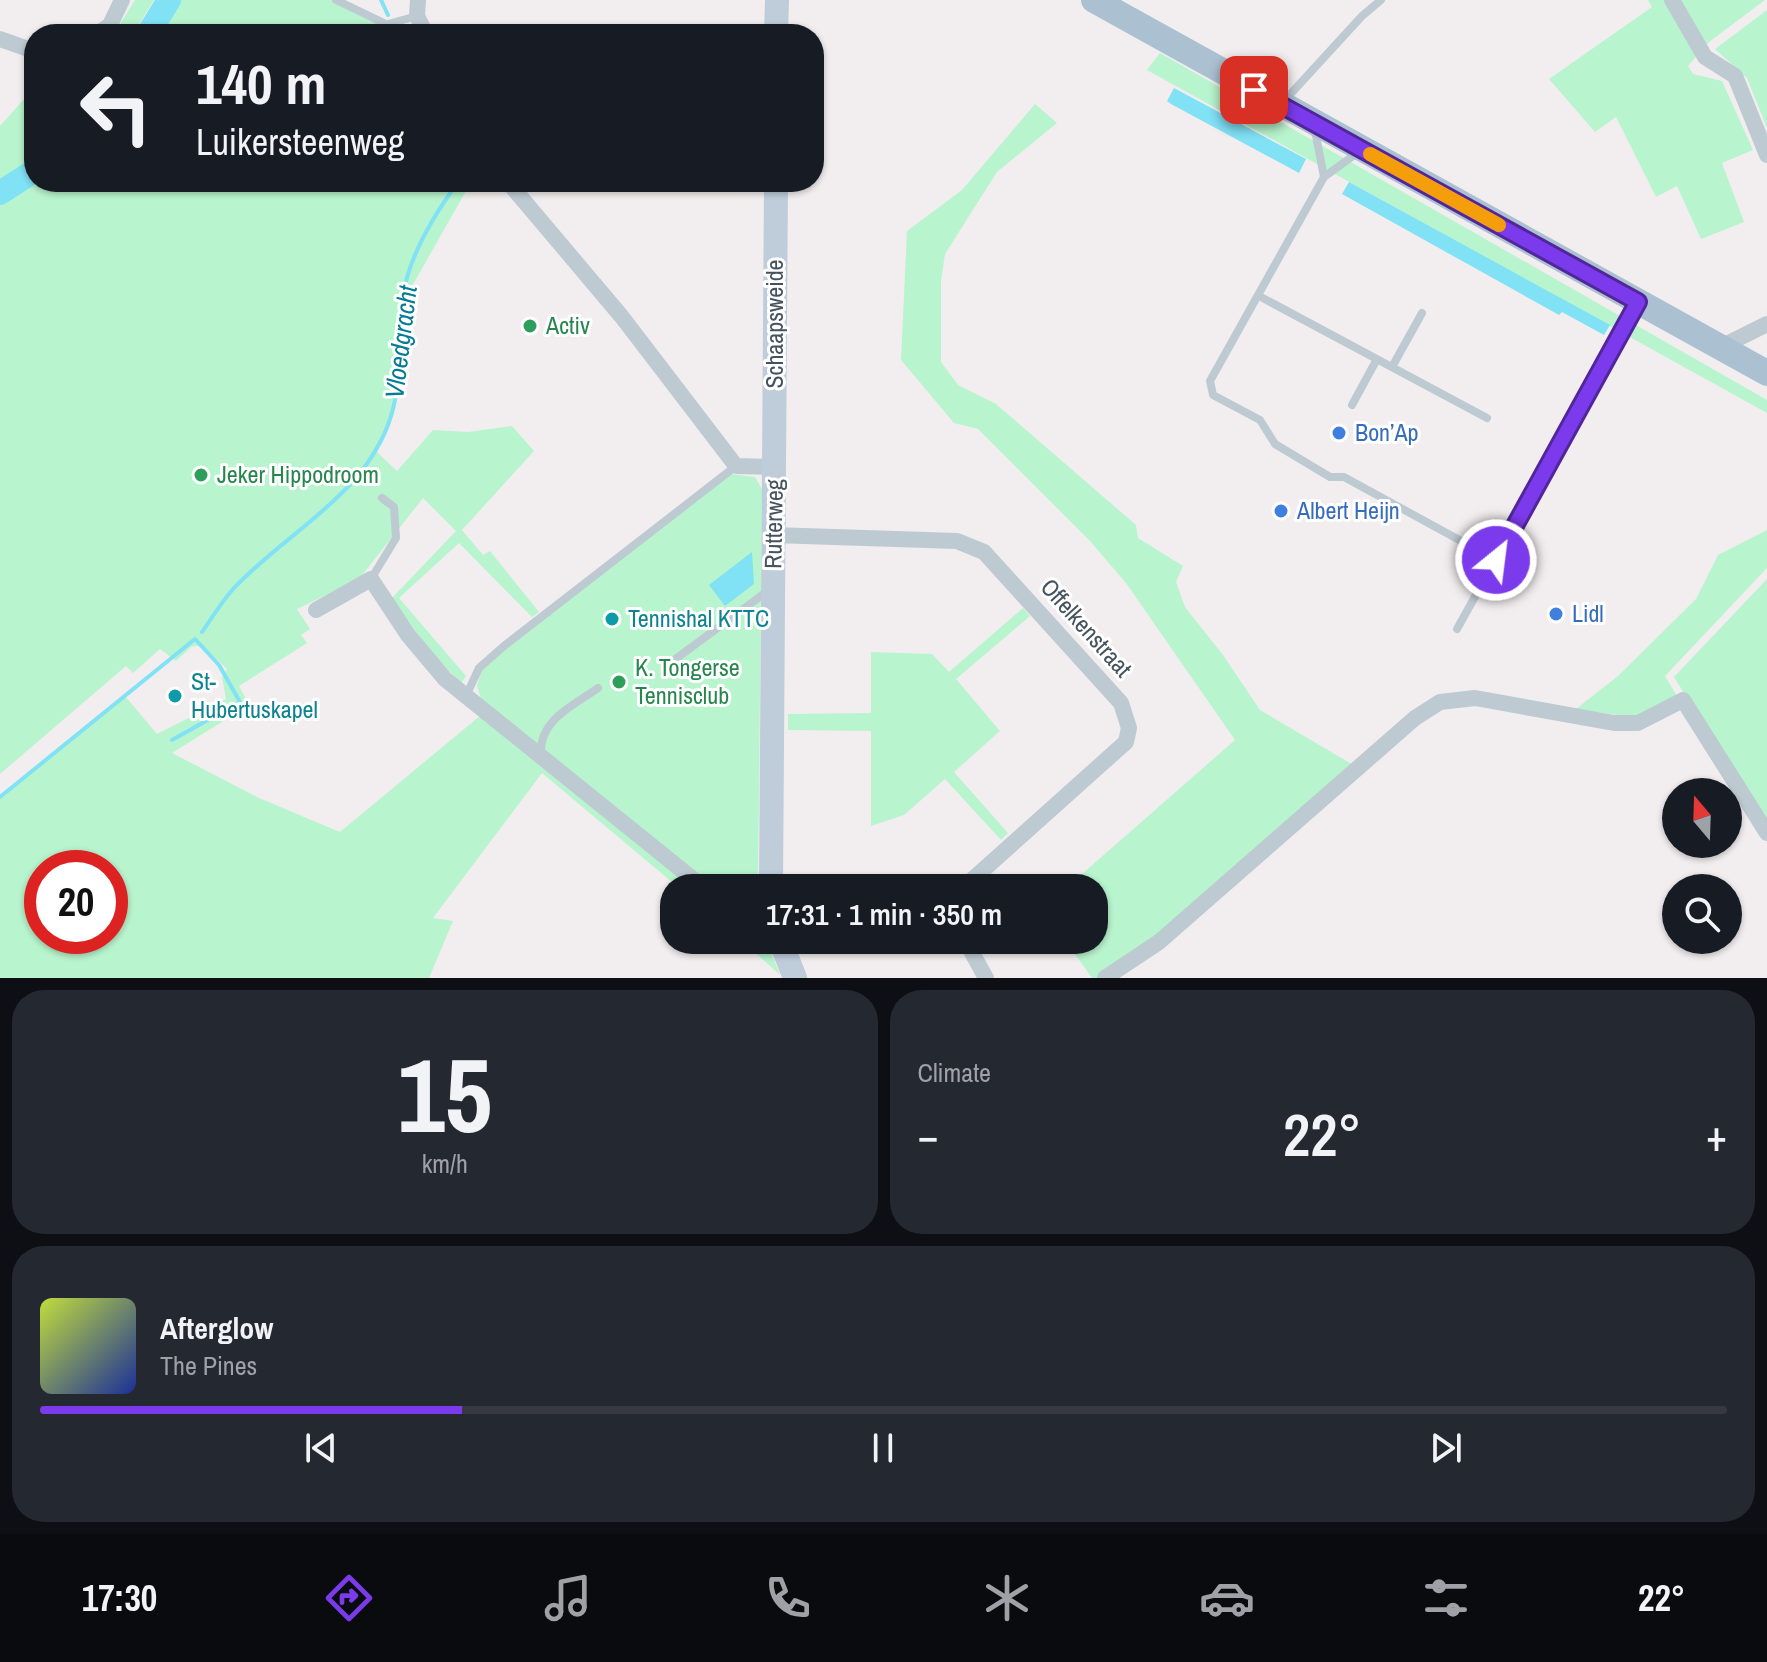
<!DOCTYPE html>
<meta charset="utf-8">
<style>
body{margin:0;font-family:"Archivo Narrow",sans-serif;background:#242831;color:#f1f3f6;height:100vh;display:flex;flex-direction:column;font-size:30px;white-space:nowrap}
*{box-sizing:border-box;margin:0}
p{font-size:26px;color:#9ea1a6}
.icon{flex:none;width:44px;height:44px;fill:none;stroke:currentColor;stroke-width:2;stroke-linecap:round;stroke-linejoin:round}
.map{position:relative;height:978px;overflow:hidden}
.side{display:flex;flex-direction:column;gap:12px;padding:12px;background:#0d0f14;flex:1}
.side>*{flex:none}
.hud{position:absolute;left:24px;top:24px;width:800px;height:168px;border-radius:32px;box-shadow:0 2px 6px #0004;background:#171b24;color:#f1f3f6;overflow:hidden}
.needle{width:52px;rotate:341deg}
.controls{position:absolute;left:1662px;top:778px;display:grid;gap:16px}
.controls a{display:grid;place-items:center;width:80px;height:80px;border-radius:50%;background:#171b24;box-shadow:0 2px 6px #0004;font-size:40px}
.speed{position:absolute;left:24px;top:850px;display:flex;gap:16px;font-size:40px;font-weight:700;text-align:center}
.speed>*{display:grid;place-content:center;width:104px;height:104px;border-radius:50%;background:#171b24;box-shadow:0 2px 6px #0004;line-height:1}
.speed .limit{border:12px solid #d22;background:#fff;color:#111}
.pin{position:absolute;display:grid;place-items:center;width:68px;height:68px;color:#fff;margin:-34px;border-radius:16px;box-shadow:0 4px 12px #0006}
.me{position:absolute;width:88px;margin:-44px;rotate:29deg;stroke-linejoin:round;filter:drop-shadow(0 0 6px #0008)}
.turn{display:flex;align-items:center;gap:28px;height:168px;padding:0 40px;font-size:36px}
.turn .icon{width:104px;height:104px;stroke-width:2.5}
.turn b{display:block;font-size:56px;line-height:68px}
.big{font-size:60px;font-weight:600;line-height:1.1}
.side .tile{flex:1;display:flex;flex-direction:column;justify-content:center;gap:12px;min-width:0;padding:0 28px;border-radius:32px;background:#242831}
.side .dial{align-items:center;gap:0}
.dial b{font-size:104px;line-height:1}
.song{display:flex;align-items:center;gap:24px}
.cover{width:96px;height:96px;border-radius:12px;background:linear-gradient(135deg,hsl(70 70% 55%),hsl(230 70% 35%))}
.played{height:8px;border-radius:4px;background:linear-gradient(90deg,#7c3aed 25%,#363941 25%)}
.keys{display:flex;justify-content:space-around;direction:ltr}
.heat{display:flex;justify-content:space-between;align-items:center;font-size:44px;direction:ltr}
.side .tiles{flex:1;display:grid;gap:12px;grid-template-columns:1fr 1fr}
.tile:last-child{grid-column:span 2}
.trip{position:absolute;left:660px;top:874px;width:448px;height:80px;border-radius:32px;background:#171b24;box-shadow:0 2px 6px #0004;font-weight:600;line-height:80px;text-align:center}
.tab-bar{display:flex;height:128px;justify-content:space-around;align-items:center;background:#090b0e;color:#9ea1a6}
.tab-bar .icon{width:56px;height:56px}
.tab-bar .current{color:#7c3aed}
.tab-bar b{font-size:36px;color:#f1f3f6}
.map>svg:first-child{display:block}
.green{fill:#b8f4cd;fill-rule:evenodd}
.water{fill:#81e1f5}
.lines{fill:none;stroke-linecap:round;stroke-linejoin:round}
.stream{stroke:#81e1f5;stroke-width:4}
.river{stroke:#81e1f5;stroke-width:24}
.lane{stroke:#becad2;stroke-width:8}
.street{stroke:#becad2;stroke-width:16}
.secondary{stroke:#bfcdda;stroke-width:24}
.primary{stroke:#abc0d1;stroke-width:26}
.route-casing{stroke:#51269a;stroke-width:20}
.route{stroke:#7c3aed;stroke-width:14}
.slow{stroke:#f59e0b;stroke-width:14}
.leisure-dot{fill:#2e9e5b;stroke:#fff;stroke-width:3}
.shop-dot{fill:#3f7fe0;stroke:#fff;stroke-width:3}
.culture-dot{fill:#0f9aa8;stroke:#fff;stroke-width:3}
.labels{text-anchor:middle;stroke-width:6;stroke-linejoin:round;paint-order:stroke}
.street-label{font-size:24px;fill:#45535e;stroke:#fff}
.leisure-label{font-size:24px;fill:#27864d;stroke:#fff;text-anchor:start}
.shop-label{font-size:24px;fill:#366cbe;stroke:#fff;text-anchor:start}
.culture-label{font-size:24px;fill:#0d838f;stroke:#fff;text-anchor:start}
.water-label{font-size:26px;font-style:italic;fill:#037b95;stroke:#fff}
</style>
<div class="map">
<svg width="1767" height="978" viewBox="0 0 1767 978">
<rect width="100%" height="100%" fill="#f2eeef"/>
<!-- green -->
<path class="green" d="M135,0H154L133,34H114Z
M180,0H330L407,34H157Z
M1648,0H1765L1709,42L1688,66L1693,74L1722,81L1753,150L1722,163L1744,222L1701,239L1677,186L1656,197L1616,117L1595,132L1549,79L1652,7Z
M1767,10V128L1747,78L1715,49Z
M1160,53L1767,400V413L1147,70Z
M34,88V158L0,181V126Z
M1035,104L1057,123L997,172L945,254L941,281V362L958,385L996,404L1136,525L1138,538L1183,566L1176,582L1185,607L1223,655L1260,710L1355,766L1153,943L1096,978H1092L1065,940H1094V888H1066L1235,740L1126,583L1090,541L978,429L954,423L901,360L907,231L962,190Z
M35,182H471L403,302L396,400L376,451L397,471L433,430L468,432L512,426L534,451L462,530L483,555L490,551L539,612L532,617L459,543L399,598L466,676L461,683L429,650L392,598L456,531L423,498L359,579L297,609L310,629L301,635L307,643L239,686L249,705L172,753L259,798L340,832L481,715L700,888H679L542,773L433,918L453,921L429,978H0V799L125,696L157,734L226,699L222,677L227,669L202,645L191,647L176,661L160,649L133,673L126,666L0,774V202ZM42,868H110V936H42Z
M730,474L755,477L762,489L758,888H715L483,705L477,686L482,668Z
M1767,530V568L1665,676L1677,696L1638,718L1576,709L1618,676L1696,599L1718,555Z
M1767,579V826L1674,677Z
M1023,608L1030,616L956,679L1000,731L954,772L1008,833L1001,840L945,779L904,815L871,826V731L788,730V714L871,713V652L932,654L949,672Z
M741,940H762L768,945L780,975Z"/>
<!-- water -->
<path class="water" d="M1174,88L1306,159L1299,173L1171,104L1167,101Z
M1349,182L1610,325L1604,335L1562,312L1559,315L1342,194Z
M752,552L754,584L725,606L709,585Z"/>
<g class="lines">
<!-- stream -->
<path class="stream" d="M381,0L388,15
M202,632C212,618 222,601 234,588C286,533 360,498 388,425C404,383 397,340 403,297C408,257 434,215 458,182
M0,797L195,639L219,665L240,702L172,740"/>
<!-- river -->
<path class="river" d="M148,34L169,0
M0,193L34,171"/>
<!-- lane -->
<path class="lane" d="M336,0L384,23
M352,34L417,16
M1285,100L1362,16L1381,0
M1315,131L1324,177
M1357,153L1324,177L1210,381L1213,395L1260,420L1275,444L1330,477H1344L1496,560
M1259,296L1487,418
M1392,367L1422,313
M1352,405L1377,359
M371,579L396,538L394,507L382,498
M1457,629L1637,305
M666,666L769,590
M467,694L479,668L504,646L736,466
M541,754C539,720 573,706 598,688"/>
<!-- street -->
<path class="street" d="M418,0L417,16L426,34
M1672,0L1705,57L1735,76L1767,155
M97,34L110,25L122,0
M0,39L34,51
M508,182L622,317L736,466L774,467
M1721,347L1767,324
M773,535L957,541L984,552L1121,703L1129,728L1126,742L963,888
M316,610L371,579L408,635L445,679L704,888
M965,940L986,978
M1105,978L1159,942L1415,718L1440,702L1475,698L1614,723H1638L1683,700L1767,833"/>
<!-- secondary -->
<path class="secondary" d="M776,34L777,0
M771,888L776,182
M780,940L795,978"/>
<!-- primary -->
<path class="primary" d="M1094,0L1767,373"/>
</g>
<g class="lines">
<!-- route casing -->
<g class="route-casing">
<path id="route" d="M1254,90L1638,302L1496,560"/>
</g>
<!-- route -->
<use href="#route" class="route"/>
<!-- slow -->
<path class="slow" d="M1370,154L1499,225"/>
</g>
<!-- markers -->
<g class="leisure-dot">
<circle cx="530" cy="326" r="8"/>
<circle cx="201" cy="475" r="8"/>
<circle cx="619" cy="682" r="8"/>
</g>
<g class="shop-dot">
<circle cx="1339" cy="433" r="8"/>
<circle cx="1281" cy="511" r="8"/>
<circle cx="1556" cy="614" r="8"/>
</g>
<g class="culture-dot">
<circle cx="612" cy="619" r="8"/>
<circle cx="175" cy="696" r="8"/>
</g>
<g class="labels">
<!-- street labels -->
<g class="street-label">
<text transform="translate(775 324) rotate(-90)" y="8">Schaapsweide</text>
<text transform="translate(774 524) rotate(-89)" y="8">Rutterweg</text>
<text transform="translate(1086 628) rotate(48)" y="8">Offelkenstraat</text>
</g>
<!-- leisure labels -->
<g class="leisure-label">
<text x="546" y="334">Activ</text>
<text x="217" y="483">Jeker Hippodroom</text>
<text x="635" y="676">K. Tongerse<tspan x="635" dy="28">Tennisclub</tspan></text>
</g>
<!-- shop labels -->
<g class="shop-label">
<text x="1355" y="441">Bon’Ap</text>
<text x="1297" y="519">Albert Heijn</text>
<text x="1572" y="622">Lidl</text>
</g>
<!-- culture labels -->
<g class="culture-label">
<text x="628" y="627">Tennishal KTTC</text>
<text x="191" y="690">St-<tspan x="191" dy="28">Hubertuskapel</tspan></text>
</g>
<!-- water labels -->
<g class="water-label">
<text transform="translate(401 342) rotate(-83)" y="9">Vloedgracht</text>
</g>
</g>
</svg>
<div class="controls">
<a><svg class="needle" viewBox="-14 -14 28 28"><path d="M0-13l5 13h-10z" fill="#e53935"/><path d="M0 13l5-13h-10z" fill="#9ea1a6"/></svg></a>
<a><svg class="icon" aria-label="search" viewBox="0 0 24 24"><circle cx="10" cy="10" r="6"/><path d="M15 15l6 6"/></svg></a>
</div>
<div class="speed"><div class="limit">20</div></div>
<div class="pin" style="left:1254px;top:90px;background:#d93025"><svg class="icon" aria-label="arrive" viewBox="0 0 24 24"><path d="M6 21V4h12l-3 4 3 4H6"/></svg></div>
<svg class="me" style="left:1496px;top:560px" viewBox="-20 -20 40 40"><circle r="17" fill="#7c3aed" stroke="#fff" stroke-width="3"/><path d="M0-11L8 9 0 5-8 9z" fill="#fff"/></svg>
<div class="trip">17:31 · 1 min · 350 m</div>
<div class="hud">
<div class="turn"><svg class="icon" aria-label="left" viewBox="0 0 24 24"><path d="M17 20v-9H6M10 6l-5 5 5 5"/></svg><div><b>140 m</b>Luikersteenweg</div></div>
</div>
</div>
<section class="side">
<div class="tiles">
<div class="tile dial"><b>15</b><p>km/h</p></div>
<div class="tile"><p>Climate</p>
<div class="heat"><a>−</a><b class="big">22°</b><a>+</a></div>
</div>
<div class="tile">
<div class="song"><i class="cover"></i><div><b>Afterglow</b><p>The Pines</p></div></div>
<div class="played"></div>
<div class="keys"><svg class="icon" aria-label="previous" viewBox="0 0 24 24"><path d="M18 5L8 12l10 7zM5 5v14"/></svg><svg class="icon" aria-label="pause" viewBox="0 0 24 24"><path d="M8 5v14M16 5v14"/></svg><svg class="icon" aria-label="next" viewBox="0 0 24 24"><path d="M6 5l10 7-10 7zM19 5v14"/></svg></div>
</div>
</div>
</section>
<nav class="tab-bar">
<b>17:30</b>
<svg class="icon current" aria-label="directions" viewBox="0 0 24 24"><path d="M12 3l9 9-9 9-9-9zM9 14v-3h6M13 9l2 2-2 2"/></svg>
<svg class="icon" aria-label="music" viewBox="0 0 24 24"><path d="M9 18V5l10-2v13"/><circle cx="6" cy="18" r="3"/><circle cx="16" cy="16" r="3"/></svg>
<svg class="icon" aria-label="phone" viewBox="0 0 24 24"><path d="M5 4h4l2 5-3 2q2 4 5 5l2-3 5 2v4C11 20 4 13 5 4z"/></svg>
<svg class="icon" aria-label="climate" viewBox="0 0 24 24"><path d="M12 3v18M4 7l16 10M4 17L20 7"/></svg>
<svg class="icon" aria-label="car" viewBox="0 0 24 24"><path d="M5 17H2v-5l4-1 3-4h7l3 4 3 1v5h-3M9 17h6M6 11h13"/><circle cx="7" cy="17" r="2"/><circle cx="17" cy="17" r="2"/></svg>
<svg class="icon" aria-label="filters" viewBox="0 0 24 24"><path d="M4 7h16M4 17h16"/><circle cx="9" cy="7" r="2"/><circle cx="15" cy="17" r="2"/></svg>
<b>22°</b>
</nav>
